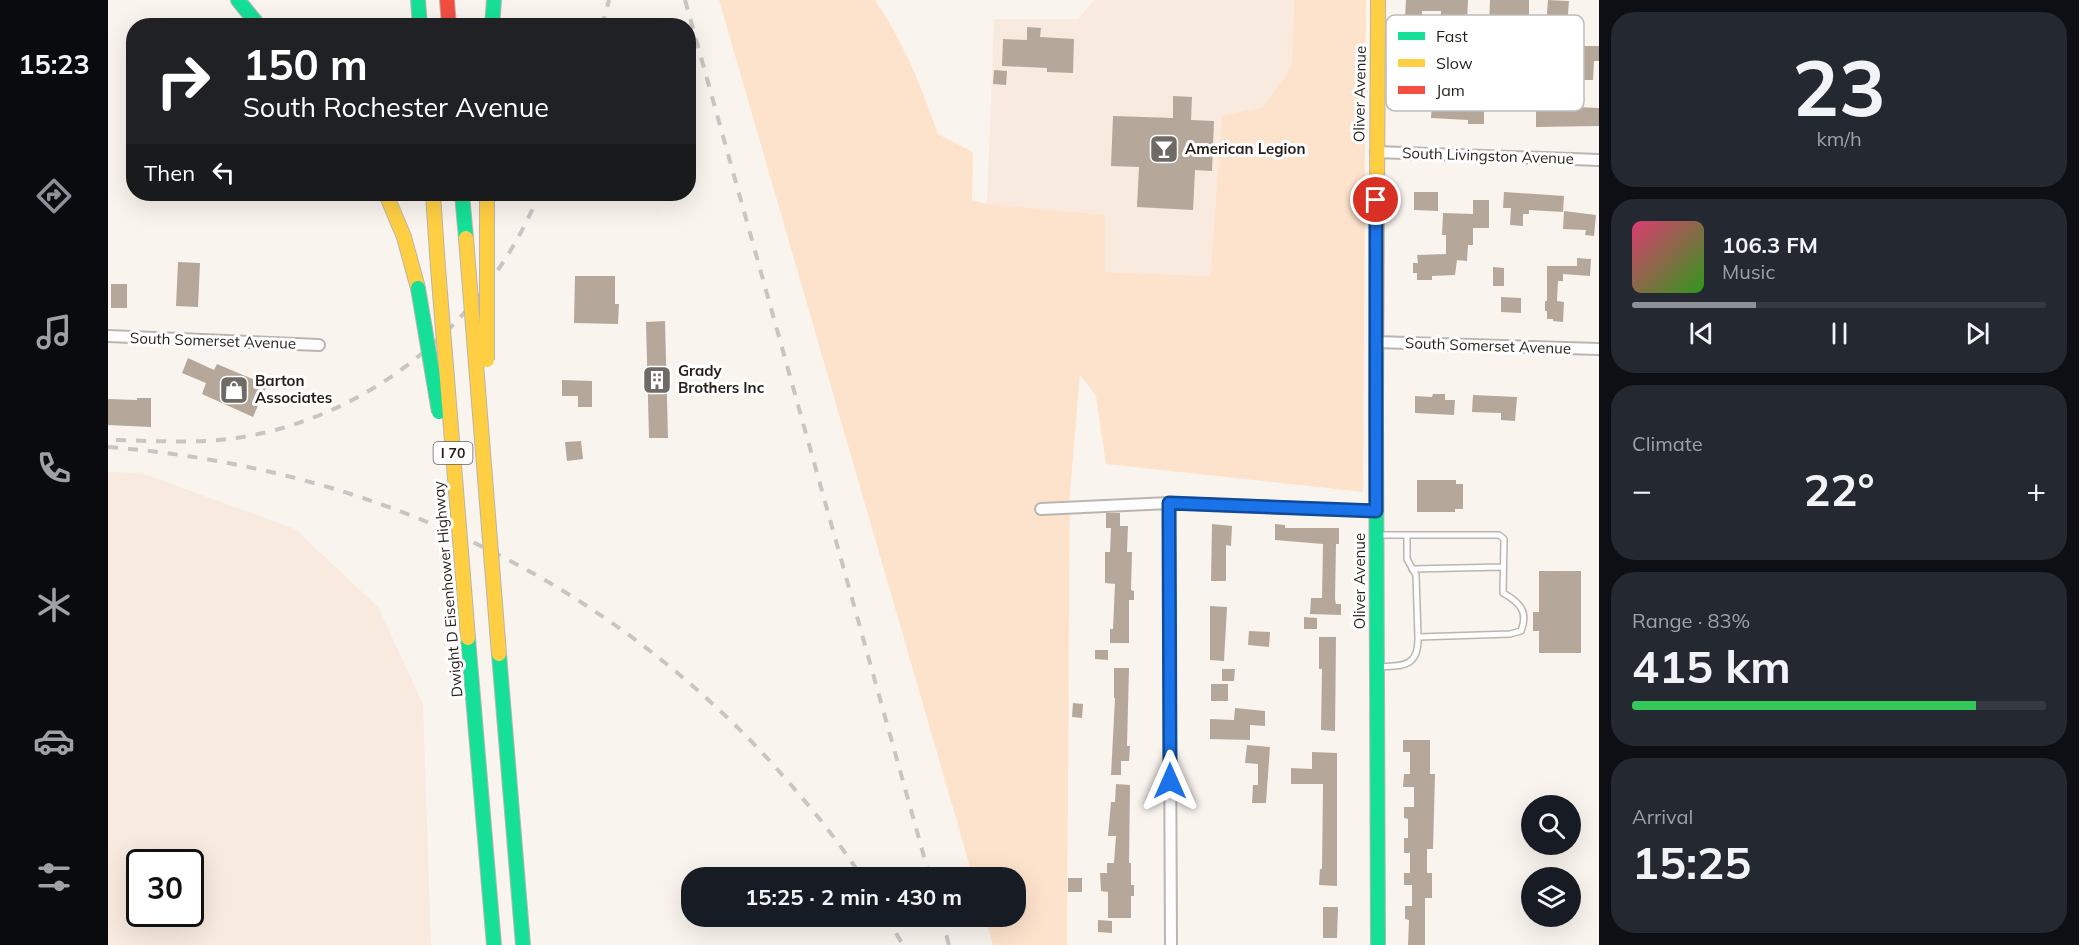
<!DOCTYPE html>
<meta charset="utf-8">
<style>
body{margin:0;font-family:Mulish,sans-serif;background:#242831;color:#f1f3f6;height:100vh;display:flex;flex-direction:column;font-size:22px;white-space:nowrap}
*{box-sizing:border-box;margin:0}
p{font-size:20px;color:#9ea1a6}
.icon{flex:none;width:33px;height:33px;fill:none;stroke:currentColor;stroke-width:2;stroke-linecap:round;stroke-linejoin:round}
.map{position:relative;flex:1;overflow:hidden}
.sheet{display:flex;flex-direction:column;gap:12px;padding:12px;background:#0d0f14;width:480px}
.sheet>*{flex:none}
.hud{position:absolute;left:18px;top:18px;width:570px;height:183px;border-radius:24px;box-shadow:0 6px 24px #0002;background:#202124;color:#fff;overflow:hidden}
.controls{position:absolute;left:1413px;top:795px;display:grid;gap:12px}
.controls a{display:grid;place-items:center;width:60px;height:60px;border-radius:50%;background:#171b24;box-shadow:0 6px 24px #0002;font-size:30px}
.speed{position:absolute;left:18px;top:849px;display:flex;gap:12px;font-size:30px;font-weight:700;text-align:center}
.speed>*{display:grid;place-content:center;width:78px;height:78px;border-radius:50%;background:#171b24;box-shadow:0 6px 24px #0002;line-height:1}
.speed .limit{border:3px solid #111;border-radius:9px;background:#fff;color:#111}
.pin{position:absolute;display:grid;place-items:center;width:51px;height:51px;color:#fff;margin:-26px;border:3px solid #fff;border-radius:50%;box-shadow:0 2px 6px #0007}
.me{position:absolute;width:66px;margin:-33px;rotate:0deg;stroke-linejoin:round;filter:drop-shadow(0 0 4px #0008)}
.turn{display:flex;align-items:center;gap:21px;height:126px;padding:0 18px;font-size:27px}
.turn .icon{width:78px;height:78px;stroke-width:2.5}
.turn b{display:block;font-size:42px;line-height:51px}
.then{display:flex;align-items:center;height:57px;padding:0 18px;background:#0003;gap:12px;font-size:22px}
.big{font-size:45px;font-weight:700;line-height:1.1}
.sheet .card{flex:1;display:flex;flex-direction:column;justify-content:center;gap:9px;min-width:0;padding:0 21px;border-radius:24px;background:#242831}
.sheet .dial{align-items:center;gap:0}
.dial b{font-size:78px;line-height:1}
.song{display:flex;align-items:center;gap:18px}
.cover{width:72px;height:72px;border-radius:9px;background:linear-gradient(135deg,hsl(340 70% 55%),hsl(110 70% 35%))}
.played{height:6px;border-radius:3px;background:linear-gradient(90deg,#8c9099 30%,#363941 30%)}
.keys{display:flex;justify-content:space-around;direction:ltr}
.heat{display:flex;justify-content:space-between;align-items:center;font-size:33px;direction:ltr}
.charge{height:9px;border-radius:4px;background:linear-gradient(90deg,#34c759 83%,#363941 0)}
.trip{position:absolute;left:573px;top:867px;width:345px;height:60px;border-radius:24px;background:#171b24;box-shadow:0 6px 24px #0002;font-weight:700;line-height:60px;text-align:center}
main{display:flex;flex:1;min-height:0}
.menu{display:flex;flex-direction:column;width:108px;justify-content:space-around;align-items:center;background:#090b0e;color:#9ea1a6}
.menu .icon{width:42px;height:42px}
.menu .on{color:#8c9099}
.menu b{font-size:27px;color:#f1f3f6}
.map>svg:first-child{display:block}
.built{fill:#f8eade;fill-rule:evenodd}
.green{fill:#fde3cc}
.building{fill:#b5a89b}
.lines{fill:none;stroke-linecap:round;stroke-linejoin:round}
.lane-casing{stroke:#bab5b0;stroke-width:8}
.street-casing{stroke:#bab5b0;stroke-width:14}
.fast-casing{stroke:#bab5b0;stroke-width:16}
.slow-casing{stroke:#bab5b0;stroke-width:16}
.jam-casing{stroke:#bab5b0;stroke-width:16}
.lane{stroke:#fefdfd;stroke-width:5}
.street{stroke:#fefdfd;stroke-width:10}
.fast{stroke:#16e098;stroke-width:14}
.slow{stroke:#ffcf43;stroke-width:14}
.jam{stroke:#f24e42;stroke-width:14}
.rail{stroke:#c7c6c4;stroke-width:4;stroke-dasharray:10 10;stroke-linecap:butt}
.fast-bridge-casing{stroke:#bab5b0;stroke-width:16;stroke-linecap:butt}
.slow-bridge-casing{stroke:#bab5b0;stroke-width:16;stroke-linecap:butt}
.fast-bridge{stroke:#16e098;stroke-width:14}
.slow-bridge{stroke:#ffcf43;stroke-width:14}
.route-casing{stroke:#114b97;stroke-width:15}
.route{stroke:#1a73e8;stroke-width:10}
.labels{text-anchor:middle;stroke-width:6;stroke-linejoin:round;paint-order:stroke}
.shield{fill:#fff;stroke:#66625f;stroke-width:1.5}
.shield-label{font-size:14px;font-weight:bold;fill:#241f1a}
.street-label{font-size:15px;fill:#241f1a;stroke:#fff}
.poi-label{font-size:15px;font-weight:bold;fill:#241f1a;stroke:#fff;text-anchor:start}
.key{fill:#fff;stroke:#bdbcba;stroke-width:1.5}
.key-label{font-size:16px;fill:#241f1a}
</style>
<main>
<nav class="menu">
<b>15:23</b>
<svg class="icon on" aria-label="directions" viewBox="0 0 24 24"><path d="M12 3l9 9-9 9-9-9zM9 14v-3h6M13 9l2 2-2 2"/></svg>
<svg class="icon" aria-label="music" viewBox="0 0 24 24"><path d="M9 18V5l10-2v13"/><circle cx="6" cy="18" r="3"/><circle cx="16" cy="16" r="3"/></svg>
<svg class="icon" aria-label="phone" viewBox="0 0 24 24"><path d="M5 4h4l2 5-3 2q2 4 5 5l2-3 5 2v4C11 20 4 13 5 4z"/></svg>
<svg class="icon" aria-label="climate" viewBox="0 0 24 24"><path d="M12 3v18M4 7l16 10M4 17L20 7"/></svg>
<svg class="icon" aria-label="car" viewBox="0 0 24 24"><path d="M5 17H2v-5l4-1 3-4h7l3 4 3 1v5h-3M9 17h6M6 11h13"/><circle cx="7" cy="17" r="2"/><circle cx="17" cy="17" r="2"/></svg>
<svg class="icon" aria-label="filters" viewBox="0 0 24 24"><path d="M4 7h16M4 17h16"/><circle cx="9" cy="7" r="2"/><circle cx="15" cy="17" r="2"/></svg>
</nav>
<div class="map">
<svg width="1491" height="945" viewBox="0 0 1491 945">
<rect width="100%" height="100%" fill="#faf4ef"/>
<!-- built -->
<path class="built" d="M986,0H1186L1184,62L1177,77L1155,107L1114,117L1102,276L996,272L879,204L886,19H970Z
M0,472L33,473L187,529L270,607L315,704L323,945H0ZM32,862H82V914H32Z"/>
<!-- green -->
<path class="green" d="M611,0H767C797,45 812,83 830,134L865,152L864,200L879,204L997,215V272L1102,276L1114,116L1155,107L1177,77L1184,62L1186,0H1258L1255,492L998,464L988,396L972,375L962,492L959,945H885L877,917L908,916V878L865,877Z"/>
<!-- building -->
<path class="building" d="M1298,0H1360L1359,23H1348V27H1333V11H1314L1311,47L1291,46L1292,37H1296Z
M1382,0H1421V29L1381,27Z
M1440,0L1461,1L1459,27L1438,26Z
M919,27L933,28L932,37L966,39L965,73L939,72V68L894,66L895,39L919,40Z
M1469,46H1491V61H1486L1485,80H1464V64H1468Z
M886,70L899,71L898,85L885,84Z
M1065,96L1084,97L1083,120L1106,121L1104,171L1087,170L1085,210L1029,207L1031,167L1003,166L1005,116L1065,118Z
M1361,97H1376V124H1360V120L1323,118L1324,103L1361,105Z
M1468,107L1491,108V126L1428,127V109L1468,110Z
M1306,192H1330V211L1306,210Z
M1396,192L1456,196L1455,212L1421,210V214H1415V226L1402,225L1403,208H1395Z
M1365,200H1381V228H1365V245H1360L1359,261L1349,260L1347,275L1324,276V280H1309V273H1305V263H1310L1309,255L1338,254V235H1334L1335,213L1365,214Z
M1456,211L1488,215L1486,236L1477,235L1478,230L1455,229Z
M1469,258L1483,259L1482,276L1455,274V281H1450L1449,301L1456,302L1455,322L1445,321V319H1439V311H1437V301H1439V266H1469Z
M70,262L92,263L90,307L68,306Z
M1385,267L1396,268V286H1385Z
M467,276H507V304H511L510,324L466,323Z
M3,284H19V308H3Z
M1393,297L1413,298V313L1393,312Z
M557,321L560,438H541L538,322Z
M80,358L106,370L109,364L159,385L145,417L94,394L98,383L74,373Z
M454,380L484,381V407H470V396H454Z
M1325,394H1337V400H1347L1346,415L1307,413V396L1324,397Z
M1365,395L1409,397L1407,421L1393,420V413L1364,412Z
M29,398H43V427L0,425V399L29,400Z
M473,441L475,459L459,461L457,442Z
M1309,480H1348V484H1355V509H1347V512H1309Z
M998,513H1012V526H1020L1019,552H1024L1023,590L1026,591V600H1021V643H1002V629H1005L1007,584L997,583V552H1002L1003,528H998Z
M1104,524L1124,526L1123,546L1118,545V581H1103Z
M1167,524L1177,525V528H1231V544H1228L1227,599L1228,604H1233V615L1202,614L1203,598H1214L1215,544L1167,540Z
M1431,571H1473V653H1431V631H1425V612H1431Z
M1102,606L1119,607L1116,661L1102,660Z
M1196,617L1209,618V629H1196Z
M1141,631L1162,632L1161,647L1140,645Z
M1211,637H1228L1227,731L1213,730L1214,669H1211Z
M987,650H1000V660L987,659Z
M1006,668H1021L1019,746H1022L1021,761H1013V775H1003L1007,698H1006Z
M1114,669H1127L1126,681H1114Z
M1103,684H1120V701H1103Z
M965,703L975,704L974,718L964,717Z
M1127,708L1157,711V726L1142,725V740L1102,739V719L1126,720Z
M1295,740H1322V774H1327L1325,849H1319V873H1324V898H1317V945H1300L1301,920L1297,919V906H1304V885H1296V873H1302V853H1296V838H1300V819L1296,818V807H1306V787H1295L1296,774H1302V752H1295Z
M1139,745L1162,747L1158,803H1144L1145,785H1150V764L1137,763Z
M1204,752L1229,753V886L1211,885L1212,869H1214L1215,784H1183V768L1204,769Z
M1008,784L1022,785L1021,863H1023V885H1026V896H1023V918H1000V892L993,891L992,873H999V863H1006L1008,836H1000L1003,802H1007Z
M960,878H974V892H960Z
M1215,907H1230L1229,938H1215Z
M990,920L1004,921V933L990,932Z"/>
<g class="lines">
<!-- lane casing -->
<g class="lane-casing">
<path id="lane" d="M1270,535H1391L1396,539L1395,593C1411,602 1421,611 1413,631L1402,634L1310,637C1311,667 1295,666 1270,667
M1299,535V559L1308,575L1310,637
M1304,569L1395,567"/>
</g>
<!-- street casing -->
<g class="street-casing">
<path id="street" d="M1268,152L1491,160
M0,336L211,345
M1268,342L1491,349
M1061,503L1063,945
M933,509L1061,503L1268,511"/>
</g>
<!-- fast casing -->
<g class="fast-casing">
<path id="fast" d="M130,0L151,26
M310,0L312,26
M384,26L386,0
M354,194L358,238
M1268,410L1270,945
M360,638L386,945
M391,654L415,945"/>
</g>
<!-- slow casing -->
<g class="slow-casing">
<path id="slow" d="M278,194L296,237L310,288
M325,194L330,268
M379,194V216
M1268,410L1270,0"/>
</g>
<!-- jam casing -->
<g class="jam-casing">
<path id="jam" d="M339,0L341,26"/>
</g>
<!-- lane -->
<use href="#lane" class="lane"/>
<!-- street -->
<use href="#street" class="street"/>
<!-- fast -->
<use href="#fast" class="fast"/>
<!-- slow -->
<use href="#slow" class="slow"/>
<!-- jam -->
<use href="#jam" class="jam"/>
<!-- rail -->
<path class="rail" d="M577,0L822,878
M494,26L501,0
M8,440C51,441 93,444 135,437C269,414 380,318 431,194
M0,447C255,467 486,571 661,760C694,797 727,835 754,878
M778,916L795,945
M833,916L841,945"/>
<!-- fast-bridge casing -->
<g class="fast-bridge-casing">
<path id="fast-bridge" d="M310,288L331,412"/>
</g>
<!-- slow-bridge casing -->
<g class="slow-bridge-casing">
<path id="slow-bridge" d="M379,216V360
M358,238L391,654
M330,268L360,638"/>
</g>
<!-- fast-bridge -->
<use href="#fast-bridge" class="fast-bridge"/>
<!-- slow-bridge -->
<use href="#slow-bridge" class="slow-bridge"/>
</g>
<g class="lines">
<!-- route casing -->
<g class="route-casing">
<path id="route" d="M1062,781L1061,503L1268,511V200"/>
</g>
<!-- route -->
<use href="#route" class="route"/>
</g>
<!-- icons -->
<defs>
<g id="bar-square" transform="scale(1.5)"><rect x="-9" y="-9" width="18" height="18" rx="4" fill="#6f6a65" stroke="#fff"/><path d="M-6-5H6L.8 .8V4.5H3.5V6h-7V4.5H-.8V.8Z" fill="#fff"/></g>
<g id="building-square" transform="scale(1.5)"><rect x="-9" y="-9" width="18" height="18" rx="4" fill="#6f6a65" stroke="#fff"/><path d="M-4-6H4V6H1V3H-1V6H-4ZM-2.5-4.3h1.7v1.8h-1.7ZM.8-4.3h1.7v1.8H.8ZM-2.5-1h1.7V.8h-1.7ZM.8-1h1.7V.8H.8Z" fill="#fff"/></g>
<g id="shop-square" transform="scale(1.5)"><rect x="-9" y="-9" width="18" height="18" rx="4" fill="#6f6a65" stroke="#fff"/><path d="M-5-2.5h2.3a2.7 3.5 0 0 1 5.4 0H5L5.5 6h-11ZM-1.5-2.5h3a1.5 2.3 0 0 0-3 0Z" fill="#fff"/></g>
</defs>
<g fill-rule="evenodd">
<use href="#bar-square" x="1056" y="149"/>
<use href="#building-square" x="549" y="380"/>
<use href="#shop-square" x="126" y="390"/>
</g>
<g class="labels">
<!-- shield labels -->
<rect class="shield" x="325.5" y="442" width="39" height="22" rx="4.5"/>
<g class="shield-label">
<text x="345" y="458">I 70</text>
</g>
<!-- street labels -->
<g class="street-label">
<text transform="translate(1252 94) rotate(-89)" y="5">Oliver Avenue</text>
<text transform="translate(1380 156) rotate(2)" y="5">South Livingston Avenue</text>
<text transform="translate(105 341) rotate(2)" y="5">South Somerset Avenue</text>
<text transform="translate(1380 346) rotate(2)" y="5">South Somerset Avenue</text>
<text transform="translate(1252 581) rotate(-90)" y="5">Oliver Avenue</text>
<text transform="translate(340 589) rotate(-95)" y="5">Dwight D Eisenhower Highway</text>
</g>
<!-- poi labels -->
<g class="poi-label">
<text x="1077" y="154">American Legion</text>
<text x="570" y="376">Grady<tspan x="570" dy="17">Brothers Inc</tspan></text>
<text x="147" y="386">Barton<tspan x="147" dy="17">Associates</tspan></text>
</g>
</g>
<!-- legend -->
<rect x="1278" y="15" width="198" height="96" rx="9" class="key"/>
<rect x="1290" y="32" width="27" height="8" fill="#16e098"/>
<rect x="1290" y="59" width="27" height="8" fill="#ffcf43"/>
<rect x="1290" y="86" width="27" height="8" fill="#f24e42"/>
<g class="key-label">
<text x="1328" y="42">Fast</text>
<text x="1328" y="69">Slow</text>
<text x="1328" y="96">Jam</text>
</g>
</svg>
<div class="controls">
<a><svg class="icon" aria-label="search" viewBox="0 0 24 24"><circle cx="10" cy="10" r="6"/><path d="M15 15l6 6"/></svg></a>
<a><svg class="icon" aria-label="layers" viewBox="0 0 24 24"><path d="M12 4l9 5-9 5-9-5zM3 14l9 5 9-5"/></svg></a>
</div>
<div class="speed"><div class="limit">30</div></div>
<div class="pin" style="left:1268px;top:200px;background:#d93025"><svg class="icon" aria-label="arrive" viewBox="0 0 24 24"><path d="M6 21V4h12l-3 4 3 4H6"/></svg></div>
<svg class="me" style="left:1062px;top:781px" viewBox="-20 -20 40 40"><path d="M0-17L14 15 0 8-14 15z" fill="#1a73e8" stroke="#fff" stroke-width="4"/></svg>
<div class="trip">15:25 · 2 min · 430 m</div>
<div class="hud">
<div class="turn"><svg class="icon" aria-label="right" viewBox="0 0 24 24"><path d="M7 20v-9h11M14 6l5 5-5 5"/></svg><div><b>150 m</b>South Rochester Avenue</div></div>
<div class="then">Then<svg class="icon" aria-label="left" viewBox="0 0 24 24"><path d="M17 20v-9H6M10 6l-5 5 5 5"/></svg></div>
</div>
</div>
<section class="sheet">
<div class="card dial"><b>23</b><p>km/h</p></div>
<div class="card">
<div class="song"><i class="cover"></i><div><b>106.3 FM</b><p>Music</p></div></div>
<div class="played"></div>
<div class="keys"><svg class="icon" aria-label="previous" viewBox="0 0 24 24"><path d="M18 5L8 12l10 7zM5 5v14"/></svg><svg class="icon" aria-label="pause" viewBox="0 0 24 24"><path d="M8 5v14M16 5v14"/></svg><svg class="icon" aria-label="next" viewBox="0 0 24 24"><path d="M6 5l10 7-10 7zM19 5v14"/></svg></div>
</div>
<div class="card"><p>Climate</p>
<div class="heat"><a>−</a><b class="big">22°</b><a>+</a></div>
</div>
<div class="card"><p>Range · 83%</p><b class="big">415 km</b><div class="charge"></div></div>
<div class="card"><p>Arrival</p><b class="big">15:25</b></div>
</section>
</main>
